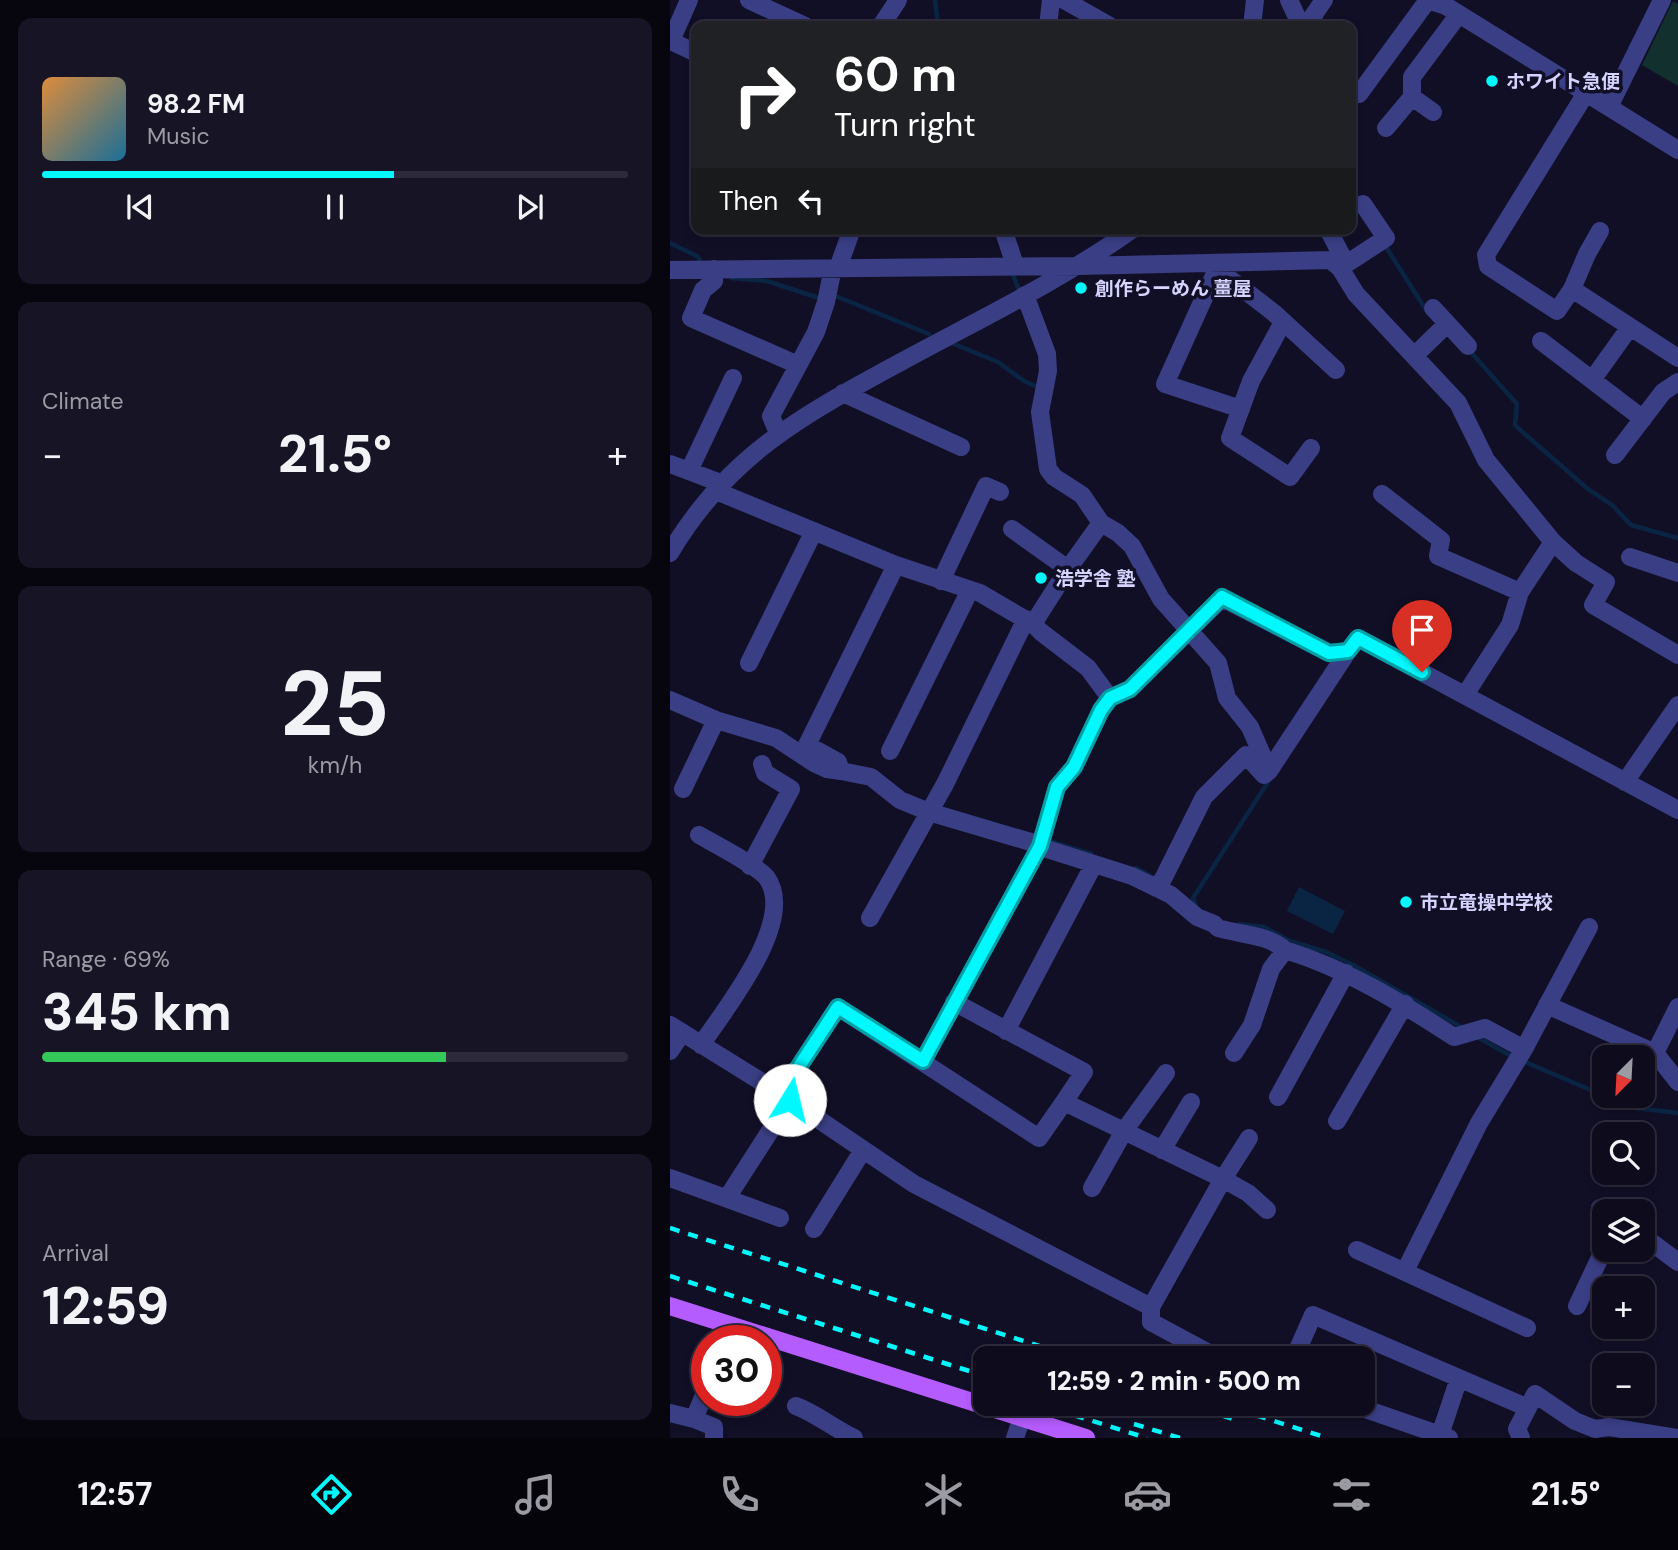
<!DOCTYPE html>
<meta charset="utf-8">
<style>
body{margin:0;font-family:"DM Sans","Noto Sans JP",sans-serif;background:#161425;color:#f1f3f6;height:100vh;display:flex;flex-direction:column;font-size:26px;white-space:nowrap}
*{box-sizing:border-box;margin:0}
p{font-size:23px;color:#9a9ba3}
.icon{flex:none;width:38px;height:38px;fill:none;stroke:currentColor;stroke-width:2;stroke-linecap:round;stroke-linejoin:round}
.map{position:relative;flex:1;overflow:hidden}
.sheet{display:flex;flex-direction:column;gap:18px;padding:18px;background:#07060f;width:670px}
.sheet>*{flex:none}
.hud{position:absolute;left:21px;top:21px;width:665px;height:214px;border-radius:14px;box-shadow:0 4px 10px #0003,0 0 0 2px #2d2b3b;background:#202124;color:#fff;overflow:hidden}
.needle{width:46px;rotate:204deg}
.tools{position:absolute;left:922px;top:1045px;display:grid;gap:14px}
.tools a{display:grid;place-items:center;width:63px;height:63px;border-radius:14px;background:#0d0b1c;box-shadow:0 4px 10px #0003,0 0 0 2px #2d2b3b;font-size:35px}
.speed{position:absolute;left:21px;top:1325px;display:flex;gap:14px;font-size:35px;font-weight:700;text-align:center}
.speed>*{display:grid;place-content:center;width:91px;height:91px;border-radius:50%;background:#0d0b1c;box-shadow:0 4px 10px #0003,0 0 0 2px #2d2b3b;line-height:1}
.speed .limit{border:10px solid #d22;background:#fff;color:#111}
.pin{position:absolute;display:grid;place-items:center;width:60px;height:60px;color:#fff;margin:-72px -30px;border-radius:50% 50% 50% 0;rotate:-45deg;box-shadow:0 0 7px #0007}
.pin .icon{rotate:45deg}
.me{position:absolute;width:77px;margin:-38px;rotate:9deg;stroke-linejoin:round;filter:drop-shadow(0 0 5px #0008)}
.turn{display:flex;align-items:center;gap:24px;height:147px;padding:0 28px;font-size:32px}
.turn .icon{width:91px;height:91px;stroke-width:2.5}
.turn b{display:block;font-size:49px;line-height:60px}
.then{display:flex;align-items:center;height:66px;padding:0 28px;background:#0003;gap:14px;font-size:26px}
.big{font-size:52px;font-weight:800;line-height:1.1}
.sheet .widget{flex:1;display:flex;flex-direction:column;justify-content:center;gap:10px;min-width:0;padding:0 24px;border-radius:14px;background:#161425}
.sheet .dial{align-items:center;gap:0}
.dial b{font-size:91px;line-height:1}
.song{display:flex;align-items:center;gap:21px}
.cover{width:84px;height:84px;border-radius:10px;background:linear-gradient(135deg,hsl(30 70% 55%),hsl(200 70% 35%))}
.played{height:7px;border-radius:4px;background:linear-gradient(90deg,#01f9fe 60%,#2d2b3b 60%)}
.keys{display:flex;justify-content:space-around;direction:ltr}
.heat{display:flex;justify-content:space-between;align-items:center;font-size:38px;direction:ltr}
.charge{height:10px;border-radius:5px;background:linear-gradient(90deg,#34c759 69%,#2d2b3b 0)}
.trip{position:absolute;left:303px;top:1346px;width:402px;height:70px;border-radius:14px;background:#0d0b1c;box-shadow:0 4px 10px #0003,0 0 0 2px #2d2b3b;font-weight:800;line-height:70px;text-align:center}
.tabs{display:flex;height:112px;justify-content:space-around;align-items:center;background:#05040b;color:#9a9ba3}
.tabs .icon{width:49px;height:49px}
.tabs .current{color:#01f9fe}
.tabs b{font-size:32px;color:#f1f3f6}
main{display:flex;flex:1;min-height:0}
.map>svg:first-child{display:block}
.green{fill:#12302d}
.water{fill:#0a2444}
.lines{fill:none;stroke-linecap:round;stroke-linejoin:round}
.stream{stroke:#0a2444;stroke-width:4.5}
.minor{stroke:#3a3e85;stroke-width:18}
.major{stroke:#b55cfe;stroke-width:18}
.rail{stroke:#01f9fe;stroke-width:4.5;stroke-dasharray:10 9;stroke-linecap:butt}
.route-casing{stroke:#01a2a5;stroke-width:18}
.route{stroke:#01f9fe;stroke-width:12}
.poi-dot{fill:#01f9fe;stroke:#110f26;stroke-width:2.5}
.labels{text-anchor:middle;stroke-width:7;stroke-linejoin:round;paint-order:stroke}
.poi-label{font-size:19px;font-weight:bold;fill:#d6d4ff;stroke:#110f26;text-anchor:start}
</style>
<main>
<section class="sheet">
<div class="widget">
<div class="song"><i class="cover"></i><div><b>98.2 FM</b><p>Music</p></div></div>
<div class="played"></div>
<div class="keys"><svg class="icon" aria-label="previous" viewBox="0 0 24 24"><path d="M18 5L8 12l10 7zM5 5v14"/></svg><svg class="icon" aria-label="pause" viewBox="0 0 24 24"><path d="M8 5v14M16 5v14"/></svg><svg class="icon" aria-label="next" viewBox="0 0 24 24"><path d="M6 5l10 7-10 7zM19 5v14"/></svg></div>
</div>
<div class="widget"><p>Climate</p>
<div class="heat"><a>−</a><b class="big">21.5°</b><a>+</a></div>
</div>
<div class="widget dial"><b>25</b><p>km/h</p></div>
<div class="widget"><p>Range · 69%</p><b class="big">345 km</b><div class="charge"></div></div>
<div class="widget"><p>Arrival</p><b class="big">12:59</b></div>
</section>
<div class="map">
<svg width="1008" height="1438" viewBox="0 0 1008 1438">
<rect width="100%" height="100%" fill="#110f26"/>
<!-- green -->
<path class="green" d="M1003,1L1008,4V86L972,65Z"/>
<!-- water -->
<path class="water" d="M629,887L675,911L663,934L617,911Z"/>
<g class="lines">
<!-- stream -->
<path class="stream" d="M265,0L268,26
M650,13L653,26
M681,185L688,204
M0,243L27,256L30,260
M714,244L758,313
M343,274L348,288
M61,278L97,281L152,299
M163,295L259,334
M279,342L328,362L354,381L370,388
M798,349L847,404L845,425L848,428L918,489L942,505L961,525L1008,538
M376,840L421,854
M466,868L486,879
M526,908L523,898L600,779
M569,924L594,927L620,941L656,952L683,965L793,1028
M807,1037L845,1058
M853,1061L923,1091L937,1101L948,1106L1008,1113"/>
<!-- minor -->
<path class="minor" d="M19,0L1,41L26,53
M79,0L135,26
M394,0L440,26
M619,0L631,26
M757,0L776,6L1008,150
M211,26L228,0
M378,26L381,0
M582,26L585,0
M636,26L654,0
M916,93L816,255L818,266L887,311L902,289L1008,358
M689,94L758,0
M939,107L992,0
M763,112L742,97V77L789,14
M716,128L742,97
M333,229L345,265
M658,229L676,264
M546,263L547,269L495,384L571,409
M168,268L182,229
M670,268L716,238L693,204
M44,269V281L33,290L21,318L128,365
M547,269L604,313L666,370
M0,270L409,266L660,260L670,268L686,294L788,403L816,460L883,542L850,592L840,625L795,695
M902,289L917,254L930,231
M355,295L377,354L378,371L370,412L378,469L384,477L412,495L431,523L448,533L462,546L491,599L548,663L557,698L580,727L599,771
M763,308L798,346
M613,322L581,381L560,438L620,477L641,448
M871,341L973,419
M744,356L777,324
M922,380L960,327
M173,393L291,447
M108,433L101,416L146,332L156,302L163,268
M945,455L993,392L1008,382
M0,464L53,484
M19,471L63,378
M712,494L771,540L768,556L850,592
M342,529L398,569
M883,542L906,563L936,582L923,605L1008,655
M0,553C57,456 133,415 229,363C308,320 390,281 463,229
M960,557L1008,573
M226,565L310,593L363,624L398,569L431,523
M271,581L316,486L330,492
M363,624L371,632L418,668L440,698
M79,663L144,531
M0,700L46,720L106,738L144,763L157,769L171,771L168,762L137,745L226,565L46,491
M220,751L300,590
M171,771L201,777L230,800L259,812L364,843L377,849L462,876L501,895L527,917L544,924L548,928C571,935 597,934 615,950L601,969L582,1025L564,1053
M955,782L1008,705
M13,789L46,720
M29,835C43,843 89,867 97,878C127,921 55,1009 31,1045
M80,866L121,789L95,773L92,764
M486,888L493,879L534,797L576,755L594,775L599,771L678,651
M200,918L275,784L356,619
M615,950C677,969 730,1002 784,1037L815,1028L854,1049L919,927
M284,1002L414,1072L394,1102
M877,1005L985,1053L1008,1007
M0,1025L111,1094L244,1184L481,1307
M336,1031L424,864
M0,1051L12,1033
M985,1053L1008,1082
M253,1061L370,846L387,787L404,767L431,710L440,698L460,689L552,598L659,653L678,651L688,638L1008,810
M111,1094L168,1007L369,1138L394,1102L553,1179L481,1307V1322L548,1358
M608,1097L676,973
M667,1121L735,1004
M579,1138L553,1179L578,1193L597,1210
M492,1150L521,1102
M0,1178L110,1218
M422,1188L454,1131L496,1073
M57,1198L120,1100
M930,1208L936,1211
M144,1229L193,1150
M973,1236L1008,1262
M687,1250L857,1328
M735,1271L809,1123L854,1049
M907,1306L934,1249
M624,1358L643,1315L858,1408
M37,1388L24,1419L44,1427V1438
M681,1404L779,1438
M126,1406C147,1414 163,1428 184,1438
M0,1413L24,1419
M770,1435L789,1378
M345,1438L352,1417
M851,1438L847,1429L865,1394L905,1421L925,1429L939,1427L1008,1438"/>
<!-- major -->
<path class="major" d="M0,1306L416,1438"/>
<!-- rail -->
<path class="rail" d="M0,1228L407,1358
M0,1276L315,1376
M368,1404L477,1438
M516,1404L563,1419
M550,1404L658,1438
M464,1424L510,1438"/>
</g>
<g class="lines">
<!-- route casing -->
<g class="route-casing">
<path id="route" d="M120,1100L111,1094L168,1007L253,1061L370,846L387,787L404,767L431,710L440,698L460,689L552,597L659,653L678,651L688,638L752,672"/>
</g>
<!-- route -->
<use href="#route" class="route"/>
</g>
<!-- markers -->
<g class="poi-dot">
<circle cx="822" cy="81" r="7"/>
<circle cx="411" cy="288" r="7"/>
<circle cx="371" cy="578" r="7"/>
<circle cx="736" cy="902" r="7"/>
</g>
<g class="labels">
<!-- poi labels -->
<g class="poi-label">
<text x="836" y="88">ホワイト急便</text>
<text x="425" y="295">創作らーめん 薑屋</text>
<text x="385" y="585">浩学舎 塾</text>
<text x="750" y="909">市立竜操中学校</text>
</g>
</g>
</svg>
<div class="tools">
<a><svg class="needle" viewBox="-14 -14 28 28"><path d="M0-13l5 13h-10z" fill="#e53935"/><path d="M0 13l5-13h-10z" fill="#9a9ba3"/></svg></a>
<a><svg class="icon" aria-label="search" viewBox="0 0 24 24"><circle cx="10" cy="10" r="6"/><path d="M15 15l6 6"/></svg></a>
<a><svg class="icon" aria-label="layers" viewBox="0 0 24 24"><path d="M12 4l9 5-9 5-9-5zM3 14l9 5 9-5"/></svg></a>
<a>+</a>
<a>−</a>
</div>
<div class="speed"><div class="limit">30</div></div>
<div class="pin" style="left:752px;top:672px;background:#d93025"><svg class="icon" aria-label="arrive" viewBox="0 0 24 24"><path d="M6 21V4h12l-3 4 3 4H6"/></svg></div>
<svg class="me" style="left:120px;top:1100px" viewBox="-20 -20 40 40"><circle r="19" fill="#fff"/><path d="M0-13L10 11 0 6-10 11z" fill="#01f9fe"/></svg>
<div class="trip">12:59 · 2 min · 500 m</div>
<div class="hud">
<div class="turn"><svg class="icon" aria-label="right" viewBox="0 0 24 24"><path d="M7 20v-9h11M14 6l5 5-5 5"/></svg><div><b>60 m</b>Turn right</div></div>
<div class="then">Then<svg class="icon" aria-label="left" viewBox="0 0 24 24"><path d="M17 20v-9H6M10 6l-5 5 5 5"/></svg></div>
</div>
</div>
</main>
<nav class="tabs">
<b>12:57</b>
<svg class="icon current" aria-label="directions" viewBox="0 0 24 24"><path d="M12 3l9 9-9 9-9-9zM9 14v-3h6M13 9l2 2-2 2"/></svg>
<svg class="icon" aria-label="music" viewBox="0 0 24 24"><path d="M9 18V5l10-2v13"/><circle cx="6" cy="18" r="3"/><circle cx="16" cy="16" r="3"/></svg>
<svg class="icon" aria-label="phone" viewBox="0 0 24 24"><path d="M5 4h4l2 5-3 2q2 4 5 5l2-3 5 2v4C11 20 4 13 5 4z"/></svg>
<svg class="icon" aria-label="climate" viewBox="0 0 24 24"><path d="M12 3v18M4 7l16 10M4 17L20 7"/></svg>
<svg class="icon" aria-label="car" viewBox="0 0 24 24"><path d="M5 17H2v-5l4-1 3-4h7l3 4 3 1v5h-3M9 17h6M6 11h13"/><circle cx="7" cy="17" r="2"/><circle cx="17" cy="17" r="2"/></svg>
<svg class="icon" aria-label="filters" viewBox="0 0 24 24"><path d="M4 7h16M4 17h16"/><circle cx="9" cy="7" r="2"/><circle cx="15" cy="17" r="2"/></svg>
<b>21.5°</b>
</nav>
